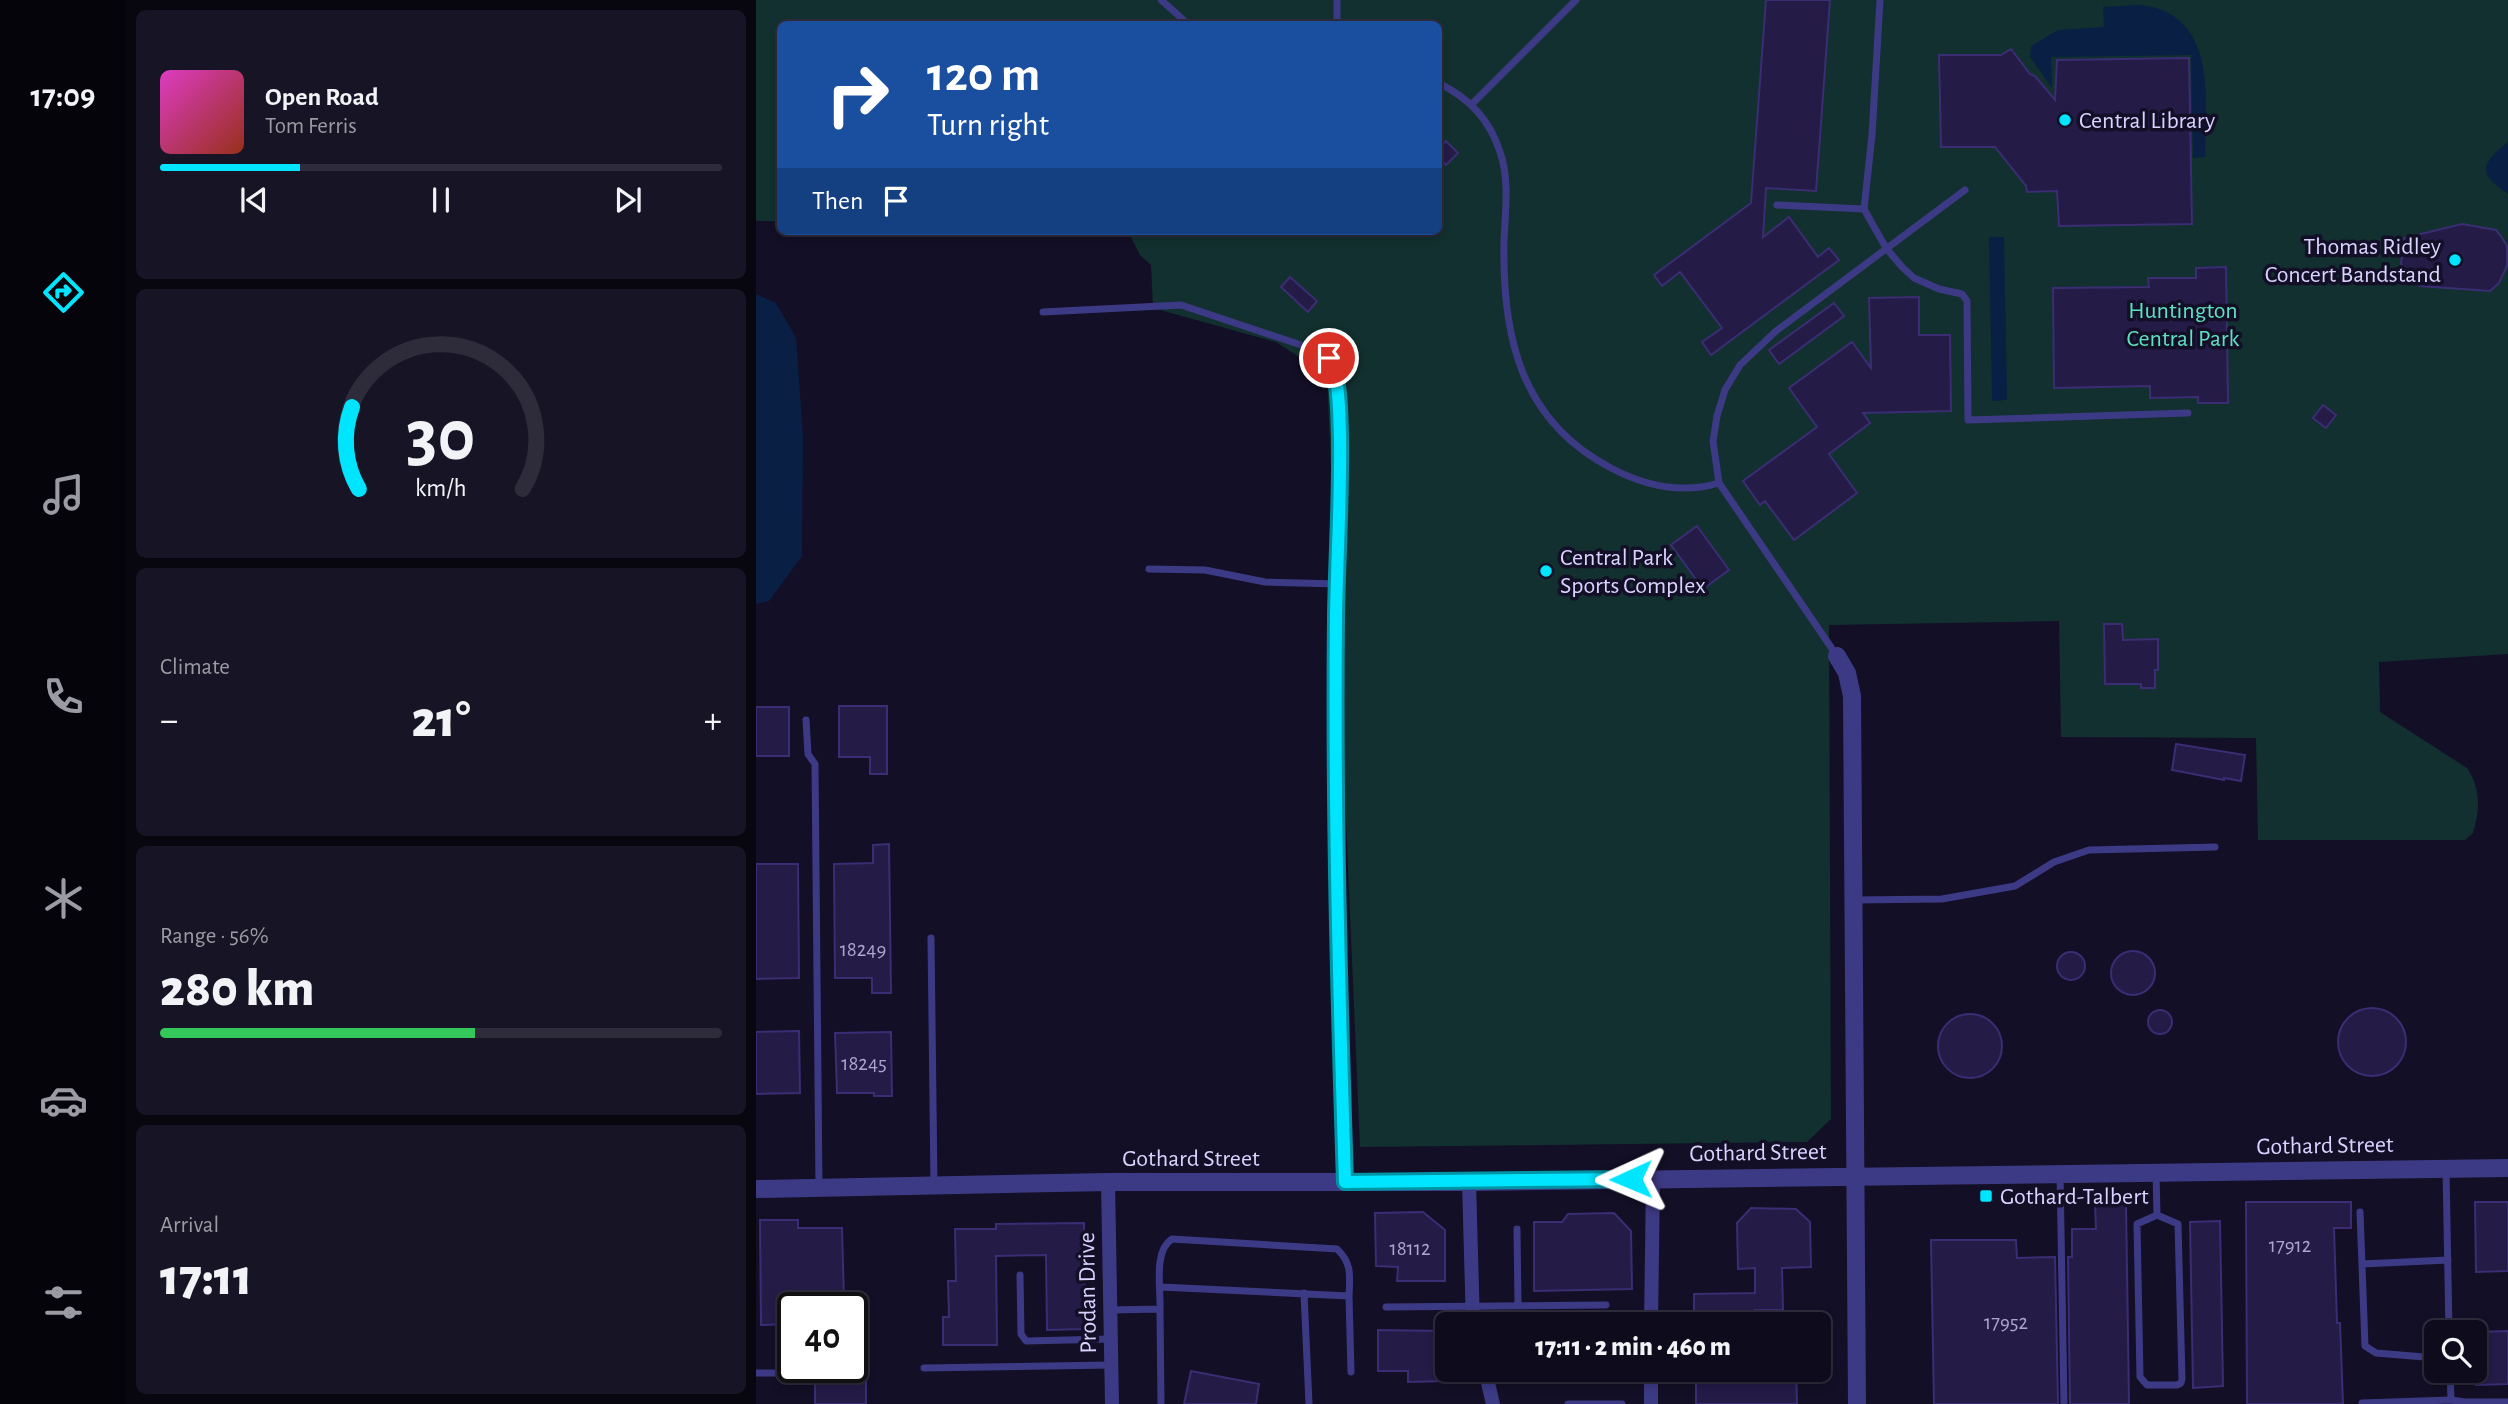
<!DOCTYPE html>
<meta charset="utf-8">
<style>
body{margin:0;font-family:"Alegreya Sans",sans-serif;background:#171425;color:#f1f3f6;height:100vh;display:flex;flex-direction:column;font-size:26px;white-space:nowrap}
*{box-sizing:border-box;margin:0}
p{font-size:23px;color:#9b9ba3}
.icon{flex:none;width:38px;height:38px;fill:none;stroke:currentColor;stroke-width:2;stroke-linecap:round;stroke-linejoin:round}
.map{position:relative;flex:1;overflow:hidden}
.side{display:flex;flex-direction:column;gap:10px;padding:10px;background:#08060f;width:630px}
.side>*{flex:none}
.guide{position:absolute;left:21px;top:21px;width:665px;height:214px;border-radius:10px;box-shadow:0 4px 10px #0003,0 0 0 2px #2e2b3b;background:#1a4fa0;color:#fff;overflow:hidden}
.tools{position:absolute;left:1668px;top:1320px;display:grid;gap:14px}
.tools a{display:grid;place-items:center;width:63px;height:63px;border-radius:10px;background:#0e0b1c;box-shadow:0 4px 10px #0003,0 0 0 2px #2e2b3b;font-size:35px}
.speed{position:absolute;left:21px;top:1292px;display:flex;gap:14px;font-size:35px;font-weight:700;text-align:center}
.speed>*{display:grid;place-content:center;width:91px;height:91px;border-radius:50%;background:#0e0b1c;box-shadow:0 4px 10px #0003,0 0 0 2px #2e2b3b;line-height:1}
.speed .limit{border:4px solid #111;border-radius:10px;background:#fff;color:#111}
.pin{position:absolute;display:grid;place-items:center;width:60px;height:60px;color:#fff;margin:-30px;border:4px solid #fff;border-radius:50%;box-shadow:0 2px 7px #0007}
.me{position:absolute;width:77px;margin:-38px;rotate:269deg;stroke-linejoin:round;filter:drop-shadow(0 0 5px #0008)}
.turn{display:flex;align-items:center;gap:24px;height:147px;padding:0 35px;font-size:32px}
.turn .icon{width:91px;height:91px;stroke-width:2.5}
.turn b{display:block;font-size:49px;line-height:60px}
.then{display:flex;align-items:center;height:66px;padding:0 35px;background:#0003;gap:14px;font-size:26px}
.big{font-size:52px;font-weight:800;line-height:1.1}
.side .card{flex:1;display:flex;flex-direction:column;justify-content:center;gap:10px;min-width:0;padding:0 24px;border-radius:10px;background:#171425}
.side .dial{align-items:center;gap:0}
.dial svg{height:182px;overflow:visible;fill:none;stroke:#2e2b3b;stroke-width:7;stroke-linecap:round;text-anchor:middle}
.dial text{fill:#f1f3f6;stroke:none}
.song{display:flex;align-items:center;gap:21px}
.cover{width:84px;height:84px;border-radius:10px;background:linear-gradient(135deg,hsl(310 70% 55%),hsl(10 70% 35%))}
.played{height:7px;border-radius:4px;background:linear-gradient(90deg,#00e5ff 25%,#2e2b3b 25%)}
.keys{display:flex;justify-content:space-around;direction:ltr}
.heat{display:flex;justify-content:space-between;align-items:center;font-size:38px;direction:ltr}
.charge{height:10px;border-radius:5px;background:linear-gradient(90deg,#34c759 56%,#2e2b3b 0)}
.trip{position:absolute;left:679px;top:1312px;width:396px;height:70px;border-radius:10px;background:#0e0b1c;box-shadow:0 4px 10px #0003,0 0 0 2px #2e2b3b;font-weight:800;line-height:70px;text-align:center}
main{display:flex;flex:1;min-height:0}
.tabs{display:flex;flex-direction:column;width:126px;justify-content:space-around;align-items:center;background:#06040b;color:#9b9ba3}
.tabs .icon{width:49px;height:49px}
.tabs .current{color:#00e5ff}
.tabs b{font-size:32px;color:#f1f3f6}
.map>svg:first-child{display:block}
.green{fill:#12302f}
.water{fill:#0a1f44}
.building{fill:#241b47;stroke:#3b2d73;stroke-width:2}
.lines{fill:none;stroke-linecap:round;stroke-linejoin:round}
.service{stroke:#3d3a85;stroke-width:7}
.minor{stroke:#3d3a85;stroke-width:14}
.tertiary{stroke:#3d3a85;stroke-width:18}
.route-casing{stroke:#0095a6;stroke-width:18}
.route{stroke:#00e5ff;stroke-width:12}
.poi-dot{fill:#00e5ff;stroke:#130f26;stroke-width:2.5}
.labels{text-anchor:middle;stroke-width:7;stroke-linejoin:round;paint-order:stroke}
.number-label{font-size:21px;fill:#aca6d1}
.poi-label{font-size:24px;fill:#d9d4ff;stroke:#130f26;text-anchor:start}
.park-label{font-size:24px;fill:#5fe0c0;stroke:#130f26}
.street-label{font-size:24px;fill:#d9d4ff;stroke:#130f26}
</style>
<main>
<nav class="tabs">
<b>17:09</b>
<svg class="icon current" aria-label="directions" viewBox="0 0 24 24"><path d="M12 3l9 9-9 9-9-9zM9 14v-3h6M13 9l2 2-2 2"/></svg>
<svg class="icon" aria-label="music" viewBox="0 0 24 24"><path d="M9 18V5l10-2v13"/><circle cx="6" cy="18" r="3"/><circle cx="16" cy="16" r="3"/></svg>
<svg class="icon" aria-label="phone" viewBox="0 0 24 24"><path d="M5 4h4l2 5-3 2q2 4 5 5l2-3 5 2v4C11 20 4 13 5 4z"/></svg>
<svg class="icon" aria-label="climate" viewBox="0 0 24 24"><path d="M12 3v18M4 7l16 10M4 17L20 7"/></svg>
<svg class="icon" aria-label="car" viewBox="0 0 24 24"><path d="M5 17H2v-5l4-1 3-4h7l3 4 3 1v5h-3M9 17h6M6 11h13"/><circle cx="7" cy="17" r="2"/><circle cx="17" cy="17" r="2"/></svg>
<svg class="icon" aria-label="filters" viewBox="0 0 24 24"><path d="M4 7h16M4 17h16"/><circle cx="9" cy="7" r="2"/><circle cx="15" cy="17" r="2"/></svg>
</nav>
<section class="side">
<div class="card">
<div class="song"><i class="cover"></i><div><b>Open Road</b><p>Tom Ferris</p></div></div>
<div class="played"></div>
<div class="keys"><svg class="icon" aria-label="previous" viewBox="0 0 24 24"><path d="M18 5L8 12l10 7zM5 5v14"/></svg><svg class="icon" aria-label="pause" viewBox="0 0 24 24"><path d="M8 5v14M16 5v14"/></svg><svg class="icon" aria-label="next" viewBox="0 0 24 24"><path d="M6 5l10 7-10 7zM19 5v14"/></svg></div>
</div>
<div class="card dial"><svg viewBox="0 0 100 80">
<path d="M14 69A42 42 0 1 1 86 69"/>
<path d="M14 69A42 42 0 0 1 11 33" stroke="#00e5ff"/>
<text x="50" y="56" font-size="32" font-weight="700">30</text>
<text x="50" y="72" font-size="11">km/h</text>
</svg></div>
<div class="card"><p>Climate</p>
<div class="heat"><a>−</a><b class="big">21°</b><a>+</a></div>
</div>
<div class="card"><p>Range · 56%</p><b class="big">280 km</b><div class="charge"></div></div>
<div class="card"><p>Arrival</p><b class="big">17:11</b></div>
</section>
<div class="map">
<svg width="1752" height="1404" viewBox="0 0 1752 1404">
<rect width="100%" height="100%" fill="#130f26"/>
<!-- green -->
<path class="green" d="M0,0H1752V654L1623,662L1624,712L1711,768C1725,789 1724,810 1717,833L1709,840H1502L1500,738L1305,737L1303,621L1073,625L1075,1119L1051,1142L604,1147L571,375L520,342L397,308L395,265L384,255L372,231H682V24H24V221H0Z"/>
<!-- water -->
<path class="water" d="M1382,5C1462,11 1450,100 1449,157L1437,158L1435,55L1295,57L1296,88L1274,57L1275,46L1302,30L1348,27L1347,7Z
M1752,142V194C1721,173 1724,165 1752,142Z
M1233,237H1248L1251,400L1236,401Z
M0,294L20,303L40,338L47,436L46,556L13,601L0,604Z"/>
<!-- building -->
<path class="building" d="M1010,0H1074L1060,191L1010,188L1007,237L1033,217L1062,257L1073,248L1083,260L955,355L946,342L966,328L924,272L906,286L898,275L995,203Z
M1255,49L1274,74L1279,76L1299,100L1301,60L1433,58L1436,224L1303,226L1301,191L1271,192L1270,186L1239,147H1185L1183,55H1245Z
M690,141L702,153L690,165L682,157V149Z
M1706,224L1740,230L1746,238L1751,246V266L1743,283L1734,291L1663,286L1645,264L1648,238Z
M1470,267L1472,403H1442V397L1394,398V386L1298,388L1297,288L1393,287L1392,278H1440V268Z
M534,277L561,301L552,312L525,287Z
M1163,297V335H1194L1195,411L1107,413L1114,423L1073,454L1101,493L1038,540L1009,501L1004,505L987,481L1061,427L1033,388L1096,342L1115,368L1113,298Z
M1078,303L1088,316L1023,364L1013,350Z
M1567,405L1580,415L1570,428L1557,418Z
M941,526L973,570L947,589L915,545Z
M1348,624H1366L1367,640L1402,639V670H1399V688H1385V684H1349Z
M83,706H131V774H114V757H83Z
M0,707H33V756H0Z
M1420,744L1489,755L1485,781L1468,778V780L1416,770Z
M133,844L135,993H116V978H79L78,864L117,863V845Z
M0,864H42L43,978L0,979Z
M1355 973a22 22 0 1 1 44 0a22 22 0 1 1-44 0Z
M1301 966a14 14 0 1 1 28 0a14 14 0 1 1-28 0Z
M1582 1042a34 34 0 1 1 68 0a34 34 0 1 1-68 0Z
M1392 1022a12 12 0 1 1 24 0a12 12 0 1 1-24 0Z
M1182 1046a32 32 0 1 1 64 0a32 32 0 1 1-64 0Z
M43,1031L44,1093L0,1094V1032Z
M135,1032L136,1096H118V1093H81L79,1033Z
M1490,1202H1595V1228H1578L1581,1323H1584L1587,1404H1491Z
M1719,1202H1752V1271L1720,1272Z
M1370,1203L1373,1404H1314L1312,1257H1316V1229H1340L1339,1204Z
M995,1208L1040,1209L1054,1222L1055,1267L1026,1268L1027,1310H999V1325H938V1294L999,1293V1268L982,1269L981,1223Z
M667,1212L689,1230V1281H641L642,1267L620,1266L619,1213Z
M858,1213L875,1231L876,1289L778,1291V1222H806L812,1214Z
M4,1220H42V1228H86L88,1300H43V1307H37V1324L5,1325Z
M1464,1221L1467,1386L1437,1388L1434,1222Z
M328,1223L329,1329L291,1330L290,1255L240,1256L241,1345H187V1317H193L192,1281H200L199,1229H240V1224Z
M1175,1240H1260L1261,1258L1299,1257L1302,1404H1178Z
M622,1330L686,1331L688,1353H691V1381L652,1382V1371H622Z
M1752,1331V1384L1720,1385L1719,1332Z
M96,1361H110V1404H59V1379L68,1367H96Z
M944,1370H1040L1041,1404H940V1380H944Z
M435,1371L503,1384L500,1404H428Z"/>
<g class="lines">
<!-- service -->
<path class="service" d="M405,0L432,24
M581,0V24
M1124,0L1116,135L1108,209L1130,248L1147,268L1158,278L1183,289L1206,294L1211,301L1212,420L1432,413
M682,83C712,97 734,120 744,152C754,180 749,213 748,242C746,337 765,421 855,468C889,486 926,494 963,483
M716,104L820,0
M1021,205L1108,209
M287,312L425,305L560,350L573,358L579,372L583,408L585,501L580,615L582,889L589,1181
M393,569L449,570L509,582L582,584
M1081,656L963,483L957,441L961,416L969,390L984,365L1020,331L1209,190
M50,720L52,754L59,764L63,1187
M1098,900L1186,899L1259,886L1298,862L1333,850L1459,847
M175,938L178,1185
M1690,1169L1693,1332
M1400,1172L1401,1215L1422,1224L1426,1379L1425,1383L1421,1385H1391L1384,1377L1381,1224L1401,1215
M1304,1173L1308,1404
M1604,1212L1609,1346L1620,1353L1680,1358
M761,1229L762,1305
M1606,1264L1692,1260
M264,1275L265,1334L270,1341L354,1339
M548,1293L553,1404
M593,1296L595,1372
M630,1307L850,1305
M404,1309L405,1404
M355,1310L404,1309C405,1289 397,1251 416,1239L581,1249C596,1263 594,1276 593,1296L405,1287
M168,1368L355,1365
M1694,1370L1695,1400L1709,1402H1752
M0,1373H37
M1606,1403L1695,1400
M812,1404H866"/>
<!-- minor -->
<path class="minor" d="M352,1182L356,1404
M713,1182L717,1325
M895,1325L897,1179
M729,1370L737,1404
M895,1404V1370"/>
<!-- tertiary -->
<path class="tertiary" d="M1081,656L1091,673L1096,696L1101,1404
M0,1189L352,1182H713L1752,1168"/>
</g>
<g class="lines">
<!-- route casing -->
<g class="route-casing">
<path id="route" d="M573,358C584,383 583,410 584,436C585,497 581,556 580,616C578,805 583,994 589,1182L875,1179"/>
</g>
<!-- route -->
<use href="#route" class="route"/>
</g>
<!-- markers -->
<g class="poi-dot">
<circle cx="1309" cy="120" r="7"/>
<circle cx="1699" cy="260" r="7"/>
<circle cx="790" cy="571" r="7"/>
<rect x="1223" y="1189" width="14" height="14" rx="3.5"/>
</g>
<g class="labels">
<!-- number labels -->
<g class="number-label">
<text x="107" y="956">18249</text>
<text x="108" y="1070">18245</text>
<text x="1534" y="1252">17912</text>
<text x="654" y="1255">18112</text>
<text x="1250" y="1329">17952</text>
</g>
<!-- poi labels -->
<g class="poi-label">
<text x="1323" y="128">Central Library</text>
<text x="1685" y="254" text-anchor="end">Thomas Ridley<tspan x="1685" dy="28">Concert Bandstand</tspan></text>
<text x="804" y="565">Central Park<tspan x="804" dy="28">Sports Complex</tspan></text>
<text x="1244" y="1204">Gothard-Talbert</text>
</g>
<!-- park labels -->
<g class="park-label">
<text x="1427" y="318">Huntington<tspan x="1427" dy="28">Central Park</tspan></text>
</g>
<!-- street labels -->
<g class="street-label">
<text transform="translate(1569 1145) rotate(-1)" y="8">Gothard Street</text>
<text transform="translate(1002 1152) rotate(-1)" y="8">Gothard Street</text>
<text x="435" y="1166">Gothard Street</text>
<text transform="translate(331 1293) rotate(-91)" y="8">Prodan Drive</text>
</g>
</g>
</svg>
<div class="tools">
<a><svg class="icon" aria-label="search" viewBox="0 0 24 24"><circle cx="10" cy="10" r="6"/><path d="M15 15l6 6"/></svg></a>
</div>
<div class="speed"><div class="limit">40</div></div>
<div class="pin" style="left:573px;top:358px;background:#d93025"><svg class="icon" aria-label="arrive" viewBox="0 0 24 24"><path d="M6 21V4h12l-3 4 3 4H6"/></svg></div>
<svg class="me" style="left:875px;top:1179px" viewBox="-20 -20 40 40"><path d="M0-17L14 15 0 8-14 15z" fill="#00e5ff" stroke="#fff" stroke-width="4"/></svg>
<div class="trip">17:11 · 2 min · 460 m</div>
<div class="guide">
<div class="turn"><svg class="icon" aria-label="right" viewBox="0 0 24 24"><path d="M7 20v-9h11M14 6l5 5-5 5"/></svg><div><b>120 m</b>Turn right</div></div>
<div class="then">Then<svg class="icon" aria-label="arrive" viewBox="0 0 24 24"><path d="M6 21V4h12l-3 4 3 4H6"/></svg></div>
</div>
</div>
</main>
